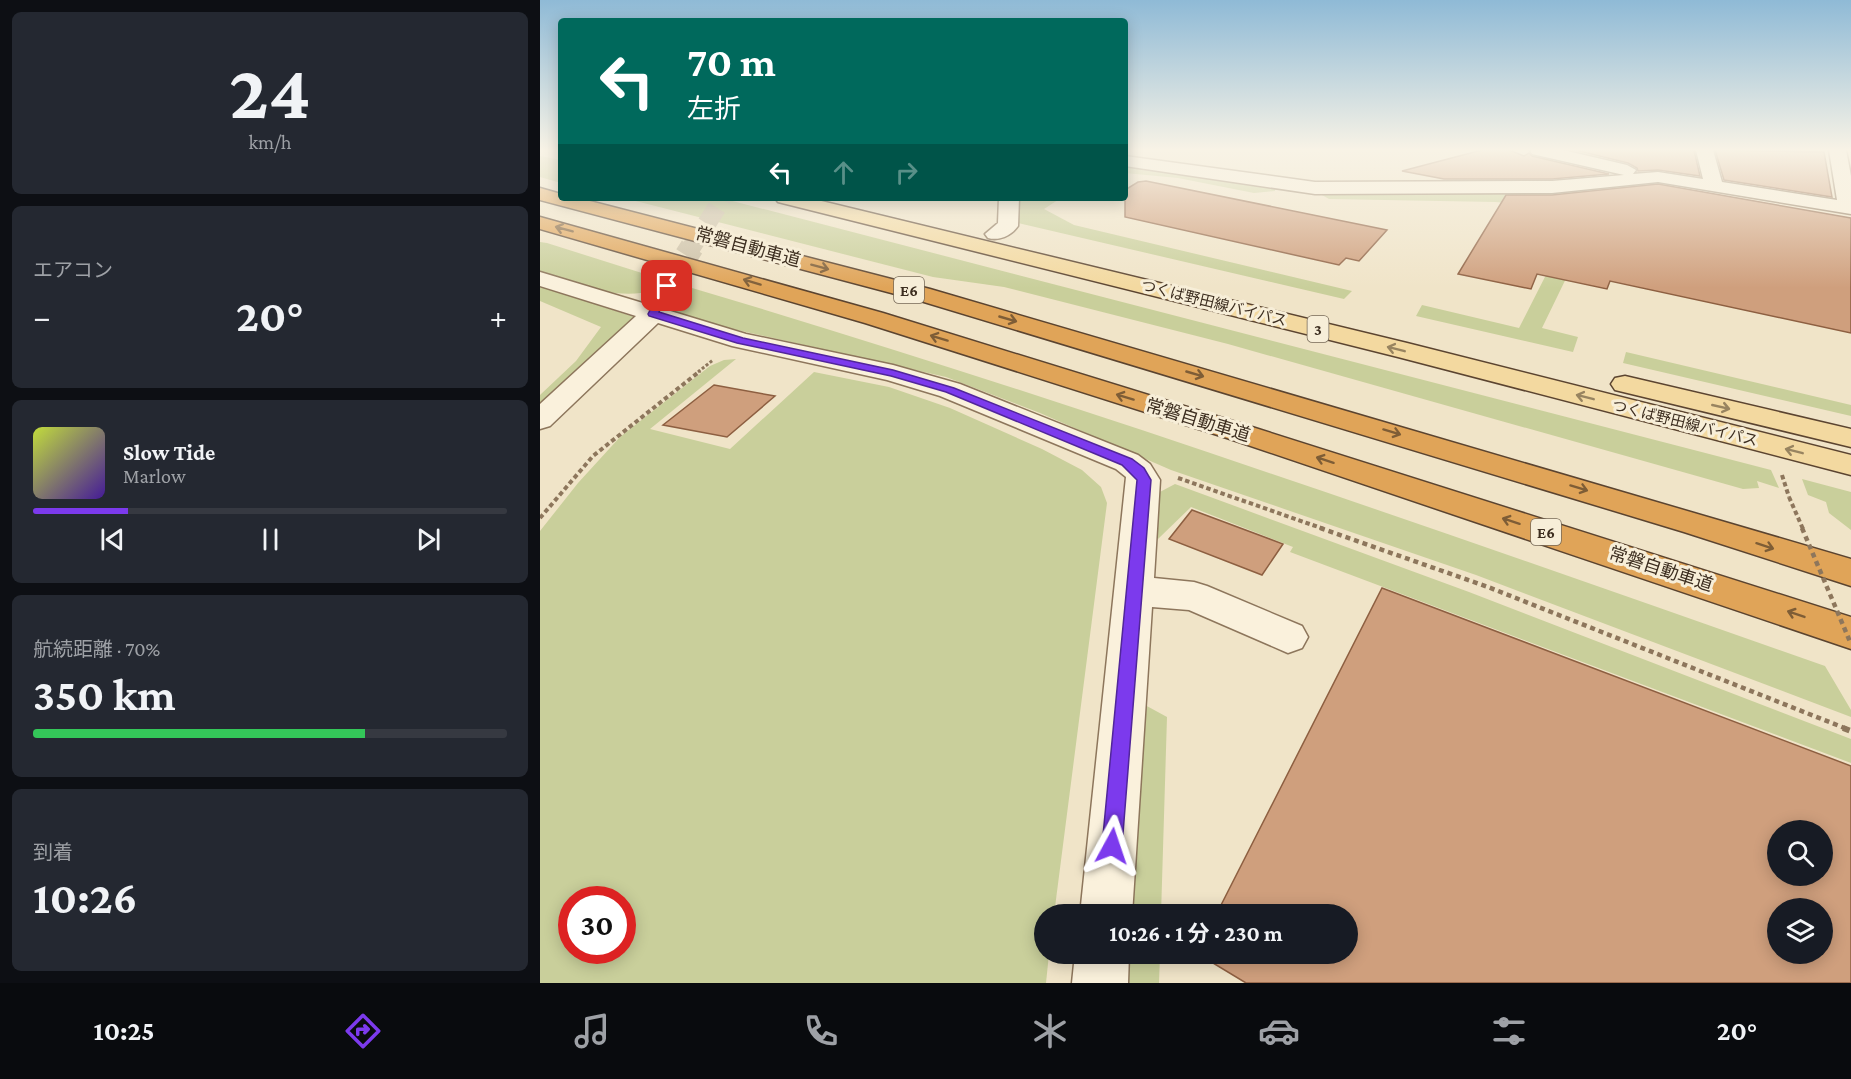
<!DOCTYPE html>
<html lang="ja">
<meta charset="utf-8">
<style>
body{margin:0;font-family:"Crimson Pro","Noto Sans JP",serif;background:#242831;color:#f1f3f6;height:100vh;display:flex;flex-direction:column;font-size:22px;white-space:nowrap}
*{box-sizing:border-box;margin:0}
p{font-size:20px;color:#9ea1a6}
.icon{flex:none;width:33px;height:33px;fill:none;stroke:currentColor;stroke-width:2;stroke-linecap:round;stroke-linejoin:round}
.map{position:relative;flex:1;overflow:hidden}
.details{display:flex;flex-direction:column;gap:12px;padding:12px;background:#0d0f14;width:540px}
.details>*{flex:none}
.guide{position:absolute;left:18px;top:18px;width:570px;height:183px;border-radius:6px;box-shadow:0 3px 15px #0003;background:#00695c;color:#fff;overflow:hidden}
.controls{position:absolute;left:1227px;top:820px;display:grid;gap:12px}
.controls a{display:grid;place-items:center;width:66px;height:66px;border-radius:50%;background:#171b24;box-shadow:0 3px 15px #0003;font-size:30px}
.speed{position:absolute;left:18px;top:886px;display:flex;gap:12px;font-size:30px;font-weight:700;text-align:center}
.speed>*{display:grid;place-content:center;width:78px;height:78px;border-radius:50%;background:#171b24;box-shadow:0 3px 15px #0003;line-height:1}
.speed .limit{border:9px solid #d22;background:#fff;color:#111}
.pin{position:absolute;display:grid;place-items:center;width:51px;height:51px;color:#fff;margin:-26px;border-radius:12px;box-shadow:0 3px 9px #0006}
.me{position:absolute;width:66px;margin:-33px;rotate:5deg;stroke-linejoin:round;filter:drop-shadow(0 0 4px #0008)}
.turn{display:flex;align-items:center;gap:21px;height:126px;padding:0 30px;font-size:27px}
.turn .icon{width:78px;height:78px;stroke-width:2.5}
.turn b{display:block;font-size:42px;line-height:51px}
.lanes{display:flex;align-items:center;height:57px;padding:0 30px;background:#0003;justify-content:center;gap:30px;direction:ltr}
.lanes .off{opacity:.35}
.big{font-size:45px;font-weight:700;line-height:1.1}
.details .tile{flex:1;display:flex;flex-direction:column;justify-content:center;gap:9px;min-width:0;padding:0 21px;border-radius:9px;background:#242831}
.details .dial{align-items:center;gap:0}
.dial b{font-size:78px;line-height:1}
.song{display:flex;align-items:center;gap:18px}
.cover{width:72px;height:72px;border-radius:9px;background:linear-gradient(135deg,hsl(70 70% 55%),hsl(260 70% 35%))}
.played{height:6px;border-radius:3px;background:linear-gradient(90deg,#7c3aed 20%,#363941 20%)}
.keys{display:flex;justify-content:space-around;direction:ltr}
.heat{display:flex;justify-content:space-between;align-items:center;font-size:33px;direction:ltr}
.charge{height:9px;border-radius:4px;background:linear-gradient(90deg,#34c759 70%,#363941 0)}
.trip{position:absolute;left:494px;top:904px;width:324px;height:60px;border-radius:30px;background:#171b24;box-shadow:0 3px 15px #0003;font-weight:700;line-height:60px;text-align:center}
.tabs{display:flex;height:96px;justify-content:space-around;align-items:center;background:#090b0e;color:#9ea1a6}
.tabs .icon{width:42px;height:42px}
.tabs .active{color:#7c3aed}
.tabs b{font-size:27px;color:#f1f3f6}
main{display:flex;flex:1;min-height:0}
.map>svg:first-child{display:block}
.green{fill:#c9cf9b;fill-rule:evenodd}
.building{fill:#cf9f7d;stroke:#8d5f41;stroke-width:1.5;fill-rule:evenodd}
.lines{fill:none;stroke-linecap:round;stroke-linejoin:round}
.minor-tunnel-far1{stroke:#ccc0a6;stroke-width:19;stroke-dasharray:19 10;stroke-linecap:butt}
.minor-tunnel{stroke:#ccc0a6;stroke-width:24;stroke-dasharray:24 12;stroke-linecap:butt}
.minor-casing{stroke:#8d765c;stroke-width:3}
.major-casing{stroke:#5b4430;stroke-width:3}
.highway-casing{stroke:#5b4430;stroke-width:3}
.path-far3{stroke:#8d765c;stroke-width:3;stroke-dasharray:3 2;stroke-linecap:butt}
.path-far2{stroke:#8d765c;stroke-width:4;stroke-dasharray:4.5 3;stroke-linecap:butt}
.path-far1{stroke:#8d765c;stroke-width:4.5;stroke-dasharray:5 4;stroke-linecap:butt}
.path{stroke:#8d765c;stroke-width:6;stroke-dasharray:7 4.5;stroke-linecap:butt}
.minor{fill:#faf1dc;fill-rule:evenodd}
.major{fill:#f3d9a0;fill-rule:evenodd}
.highway{fill:#e0a458;fill-rule:evenodd}
.path-bridge-far1{stroke:#8d765c;stroke-width:4;stroke-dasharray:4.5 3;stroke-linecap:butt}
.path-bridge{stroke:#8d765c;stroke-width:4.5;stroke-dasharray:5 4;stroke-linecap:butt}
.oneway{stroke:#7e5d36}
.oneway2{stroke:#988460}
.route{fill:#7c3aed;stroke:#51269a;stroke-width:1.5}
.labels{text-anchor:middle;stroke-width:6;stroke-linejoin:round;paint-order:stroke}
.far-street-label{font-size:15px;fill:#3d2e20;stroke:#f7eed8}
.shield{fill:#f7eed8;stroke:#756857;stroke-width:1.5}
.shield-label{font-size:16px;font-weight:bold;fill:#3d2e20}
.street-label{font-size:18px;fill:#3d2e20;stroke:#f7eed8}
</style>
<main>
<section class="details">
<div class="tile dial"><b>24</b><p>km/h</p></div>
<div class="tile"><p>エアコン</p>
<div class="heat"><a>−</a><b class="big">20°</b><a>+</a></div>
</div>
<div class="tile">
<div class="song"><i class="cover"></i><div><b>Slow Tide</b><p>Marlow</p></div></div>
<div class="played"></div>
<div class="keys"><svg class="icon" aria-label="previous" viewBox="0 0 24 24"><path d="M18 5L8 12l10 7zM5 5v14"/></svg><svg class="icon" aria-label="pause" viewBox="0 0 24 24"><path d="M8 5v14M16 5v14"/></svg><svg class="icon" aria-label="next" viewBox="0 0 24 24"><path d="M6 5l10 7-10 7zM19 5v14"/></svg></div>
</div>
<div class="tile"><p>航続距離 · 70%</p><b class="big">350 km</b><div class="charge"></div></div>
<div class="tile"><p>到着</p><b class="big">10:26</b></div>
</section>
<div class="map">
<svg width="1311" height="983" viewBox="0 0 1311 983">
<rect width="100%" height="100%" fill="#f0e4c8"/>
<!-- green -->
<path class="green" d="M0,156L21,160V183L0,177Z
M585,165L735,188V191L714,193L638,178L585,173Z
M1126,183L1311,211V215L1136,186L1068,192L1002,328L1038,337L1033,352L876,316L882,305L979,328L1040,208L955,202L789,199L782,195L783,193L944,194L1047,191L1083,184Z
M84,198H181L1231,470L1239,488L1217,481L1219,488L1203,489L688,344L464,287L393,277Z
M479,198H521L504,209L534,225L812,291L804,299L478,223Z
M0,242L7,243L124,280L118,290C73,301 43,285 0,273Z
M142,285C527,399 906,533 1285,666L1311,710V717L936,575L631,470L500,413L406,377L135,316L132,309Z
M0,286L97,318L0,411V395L36,361L61,327L0,301Z
M1086,352L1311,405V416L1083,363Z
M196,359L110,429L190,449L274,372L349,387L410,408L502,449L542,470L561,487L567,503L514,915H504V954H509L506,983H0V531L38,483L80,437L170,366L184,360ZM32,900H82V951H32Z
M1262,479L1311,492V530L1289,513L1286,502L1268,495Z
M635,484L929,592L1311,739V763L750,552L753,547L651,507L618,539V493Z
M605,705L627,717L621,915H592Z
M589,954H620L619,983H587Z"/>
<!-- building -->
<path class="building" d="M942,150H969L984,156L989,153L992,156L1069,174L1012,179H904L862,171Z
M1035,150H1154L1160,176L1118,170L1098,171L1097,168L1088,163Z
M1175,150L1284,152L1292,197L1184,180Z
M606,181L847,230L819,261L806,258L799,265L585,217V190L598,182Z
M1118,184L1311,218V333L1070,281L1067,289L997,274L991,289L918,274L966,195H1012Z
M174,385L235,396L187,437L123,425Z
M652,510L743,544L722,575L629,539Z
M842,588L1311,766V983H706L658,954H807V915H676ZM1238,831H1282V876H1238ZM1238,909H1282V954H1238Z"/>
<g class="lines">
<!-- minor-tunnel-far1 -->
<path class="minor-tunnel-far1" d="M151,248L183,198"/>
<!-- minor-tunnel -->
<path class="minor-tunnel" d="M127,286L152,247"/>
<!-- minor casing -->
<g class="minor-casing">
<path id="minor" d="M990,150H1023L1087,165L1096,170L1093,174L1118,172L1163,179L1156,150H1173L1182,182L1297,200L1289,150H1306L1311,176V214L1118,182L1012,193L775,194L585,166V156L775,182L1012,181L1084,175L992,154Z
M459,198H479L478,226C471,236 459,241 448,238L445,234L458,223Z
M0,272L106,304L119,281H135L139,286L127,310L206,334L353,365L420,384L598,455L610,464L620,480L614,578L654,582L667,586L762,626L768,637L762,648L748,653L649,610L612,607L592,915H540L586,477L576,469L400,396L347,380L192,346L118,323L10,426L0,429V404L96,316L0,286Z
M535,954H589L588,983H532Z"/>
</g>
<!-- major casing -->
<g class="major-casing">
<path id="major" d="M235,198H269L867,343L1311,455V475L858,357L238,202Z
M1085,376L1311,429V447L1075,390L1071,384L1075,378Z"/>
</g>
<!-- highway casing -->
<g class="highway-casing">
<path id="highway" d="M0,188L21,194V198H38L390,289L1311,559V586L1144,532L374,299L0,200Z
M0,217L343,313L712,427L1311,617V649L690,439L325,323L0,229Z"/>
</g>
<!-- path-far3 -->
<path class="path-far3" d="M158,372L173,360"/>
<!-- path-far2 -->
<path class="path-far2" d="M1242,475L1249,497
M638,478L784,529
M0,518L53,456L160,371"/>
<!-- path-far1 -->
<path class="path-far1" d="M780,528L948,587L1307,729"/>
<!-- path -->
<path class="path" d="M1303,728L1311,731"/>
<!-- minor -->
<use href="#minor" class="minor"/>
<!-- major -->
<use href="#major" class="major"/>
<!-- highway -->
<use href="#highway" class="highway"/>
<!-- path-bridge-far1 -->
<path class="path-bridge-far1" d="M1249,497L1263,529"/>
<!-- path-bridge -->
<path class="path-bridge" d="M1262,528L1311,644"/>
</g>
<!-- one-way arrows -->
<defs><path id="oneway-shaft" d="M-6 0H5M1.5-3L5.5 0L1.5 3" fill="none" stroke-width="1.6" stroke-linecap="round" stroke-linejoin="round" transform="scale(1.5)"/></defs>
<g class="oneway">
<use href="#oneway-shaft" transform="translate(24 229) rotate(-165)"/>
<use href="#oneway-shaft" transform="translate(280 267) rotate(15)"/>
<use href="#oneway-shaft" transform="translate(212 282) rotate(-163)"/>
<use href="#oneway-shaft" transform="translate(468 319) rotate(16)"/>
<use href="#oneway-shaft" transform="translate(399 338) rotate(-163)"/>
<use href="#oneway-shaft" transform="translate(655 374) rotate(16)"/>
<use href="#oneway-shaft" transform="translate(585 397) rotate(-163)"/>
<use href="#oneway-shaft" transform="translate(852 432) rotate(17)"/>
<use href="#oneway-shaft" transform="translate(785 460) rotate(-162)"/>
<use href="#oneway-shaft" transform="translate(1039 488) rotate(17)"/>
<use href="#oneway-shaft" transform="translate(971 521) rotate(-162)"/>
<use href="#oneway-shaft" transform="translate(1225 546) rotate(18)"/>
<use href="#oneway-shaft" transform="translate(1256 614) rotate(-161)"/>
</g>
<g class="oneway2">
<use href="#oneway-shaft" transform="translate(856 349) rotate(-166)"/>
<use href="#oneway-shaft" transform="translate(1045 397) rotate(-166)"/>
<use href="#oneway-shaft" transform="translate(1181 407) rotate(13)"/>
<use href="#oneway-shaft" transform="translate(1254 451) rotate(-166)"/>
</g>
<!-- sky -->
<linearGradient id="sky" x2="0" y2="1"><stop stop-color="#8fbad6"/><stop offset="0.52" stop-color="#f8f3e6"/><stop offset="1" stop-color="#f8f3e6" stop-opacity="0"/></linearGradient>
<rect width="1311" height="288" fill="url(#sky)"/>
<!-- route -->
<path class="route" d="M124,284L132,286L119,312L203,338L353,370L414,388L592,459L604,468L611,480L582,846L579,853L572,856L565,853L562,846L597,480L582,465L406,392L351,376L197,343L109,316L108,314Z"/>
<g class="labels">
<!-- far-street labels -->
<g class="far-street-label">
<text transform="translate(674 303) rotate(14)" y="5">つくば野田線バイパス</text>
<text transform="translate(1145 423) rotate(14)" y="5">つくば野田線バイパス</text>
</g>
<!-- shield labels -->
<g class="shield">
<rect x="354" y="277" width="30" height="26" rx="4.5"/>
<rect x="767.5" y="316" width="21" height="26" rx="4.5"/>
<rect x="991" y="519" width="30" height="26" rx="4.5"/>
</g>
<g class="shield-label">
<text x="369" y="296">E6</text>
<text x="778" y="335">3</text>
<text x="1006" y="538">E6</text>
</g>
<!-- street labels -->
<g class="street-label">
<text transform="translate(208 247) rotate(15)" y="6">常磐自動車道</text>
<text transform="translate(658 420) rotate(17)" y="6">常磐自動車道</text>
<text transform="translate(1121 569) rotate(18)" y="6">常磐自動車道</text>
</g>
</g>
</svg>
<div class="controls">
<a><svg class="icon" aria-label="search" viewBox="0 0 24 24"><circle cx="10" cy="10" r="6"/><path d="M15 15l6 6"/></svg></a>
<a><svg class="icon" aria-label="layers" viewBox="0 0 24 24"><path d="M12 4l9 5-9 5-9-5zM3 14l9 5 9-5"/></svg></a>
</div>
<div class="speed"><div class="limit">30</div></div>
<div class="pin" style="left:127px;top:286px;background:#d93025"><svg class="icon" aria-label="arrive" viewBox="0 0 24 24"><path d="M6 21V4h12l-3 4 3 4H6"/></svg></div>
<svg class="me" style="left:572px;top:846px" viewBox="-20 -20 40 40"><path d="M0-17L14 15 0 8-14 15z" fill="#7c3aed" stroke="#fff" stroke-width="4"/></svg>
<div class="trip">10:26 · 1 分 · 230 m</div>
<div class="guide">
<div class="turn"><svg class="icon" aria-label="left" viewBox="0 0 24 24"><path d="M17 20v-9H6M10 6l-5 5 5 5"/></svg><div><b>70 m</b>左折</div></div>
<div class="lanes"><svg class="icon" aria-label="left" viewBox="0 0 24 24"><path d="M17 20v-9H6M10 6l-5 5 5 5"/></svg><svg class="icon off" aria-label="ahead" viewBox="0 0 24 24"><path d="M12 20V5M6 11l6-6 6 6"/></svg><svg class="icon off" aria-label="right" viewBox="0 0 24 24"><path d="M7 20v-9h11M14 6l5 5-5 5"/></svg></div>
</div>
</div>
</main>
<nav class="tabs">
<b>10:25</b>
<svg class="icon active" aria-label="directions" viewBox="0 0 24 24"><path d="M12 3l9 9-9 9-9-9zM9 14v-3h6M13 9l2 2-2 2"/></svg>
<svg class="icon" aria-label="music" viewBox="0 0 24 24"><path d="M9 18V5l10-2v13"/><circle cx="6" cy="18" r="3"/><circle cx="16" cy="16" r="3"/></svg>
<svg class="icon" aria-label="phone" viewBox="0 0 24 24"><path d="M5 4h4l2 5-3 2q2 4 5 5l2-3 5 2v4C11 20 4 13 5 4z"/></svg>
<svg class="icon" aria-label="climate" viewBox="0 0 24 24"><path d="M12 3v18M4 7l16 10M4 17L20 7"/></svg>
<svg class="icon" aria-label="car" viewBox="0 0 24 24"><path d="M5 17H2v-5l4-1 3-4h7l3 4 3 1v5h-3M9 17h6M6 11h13"/><circle cx="7" cy="17" r="2"/><circle cx="17" cy="17" r="2"/></svg>
<svg class="icon" aria-label="filters" viewBox="0 0 24 24"><path d="M4 7h16M4 17h16"/><circle cx="9" cy="7" r="2"/><circle cx="15" cy="17" r="2"/></svg>
<b>20°</b>
</nav>
